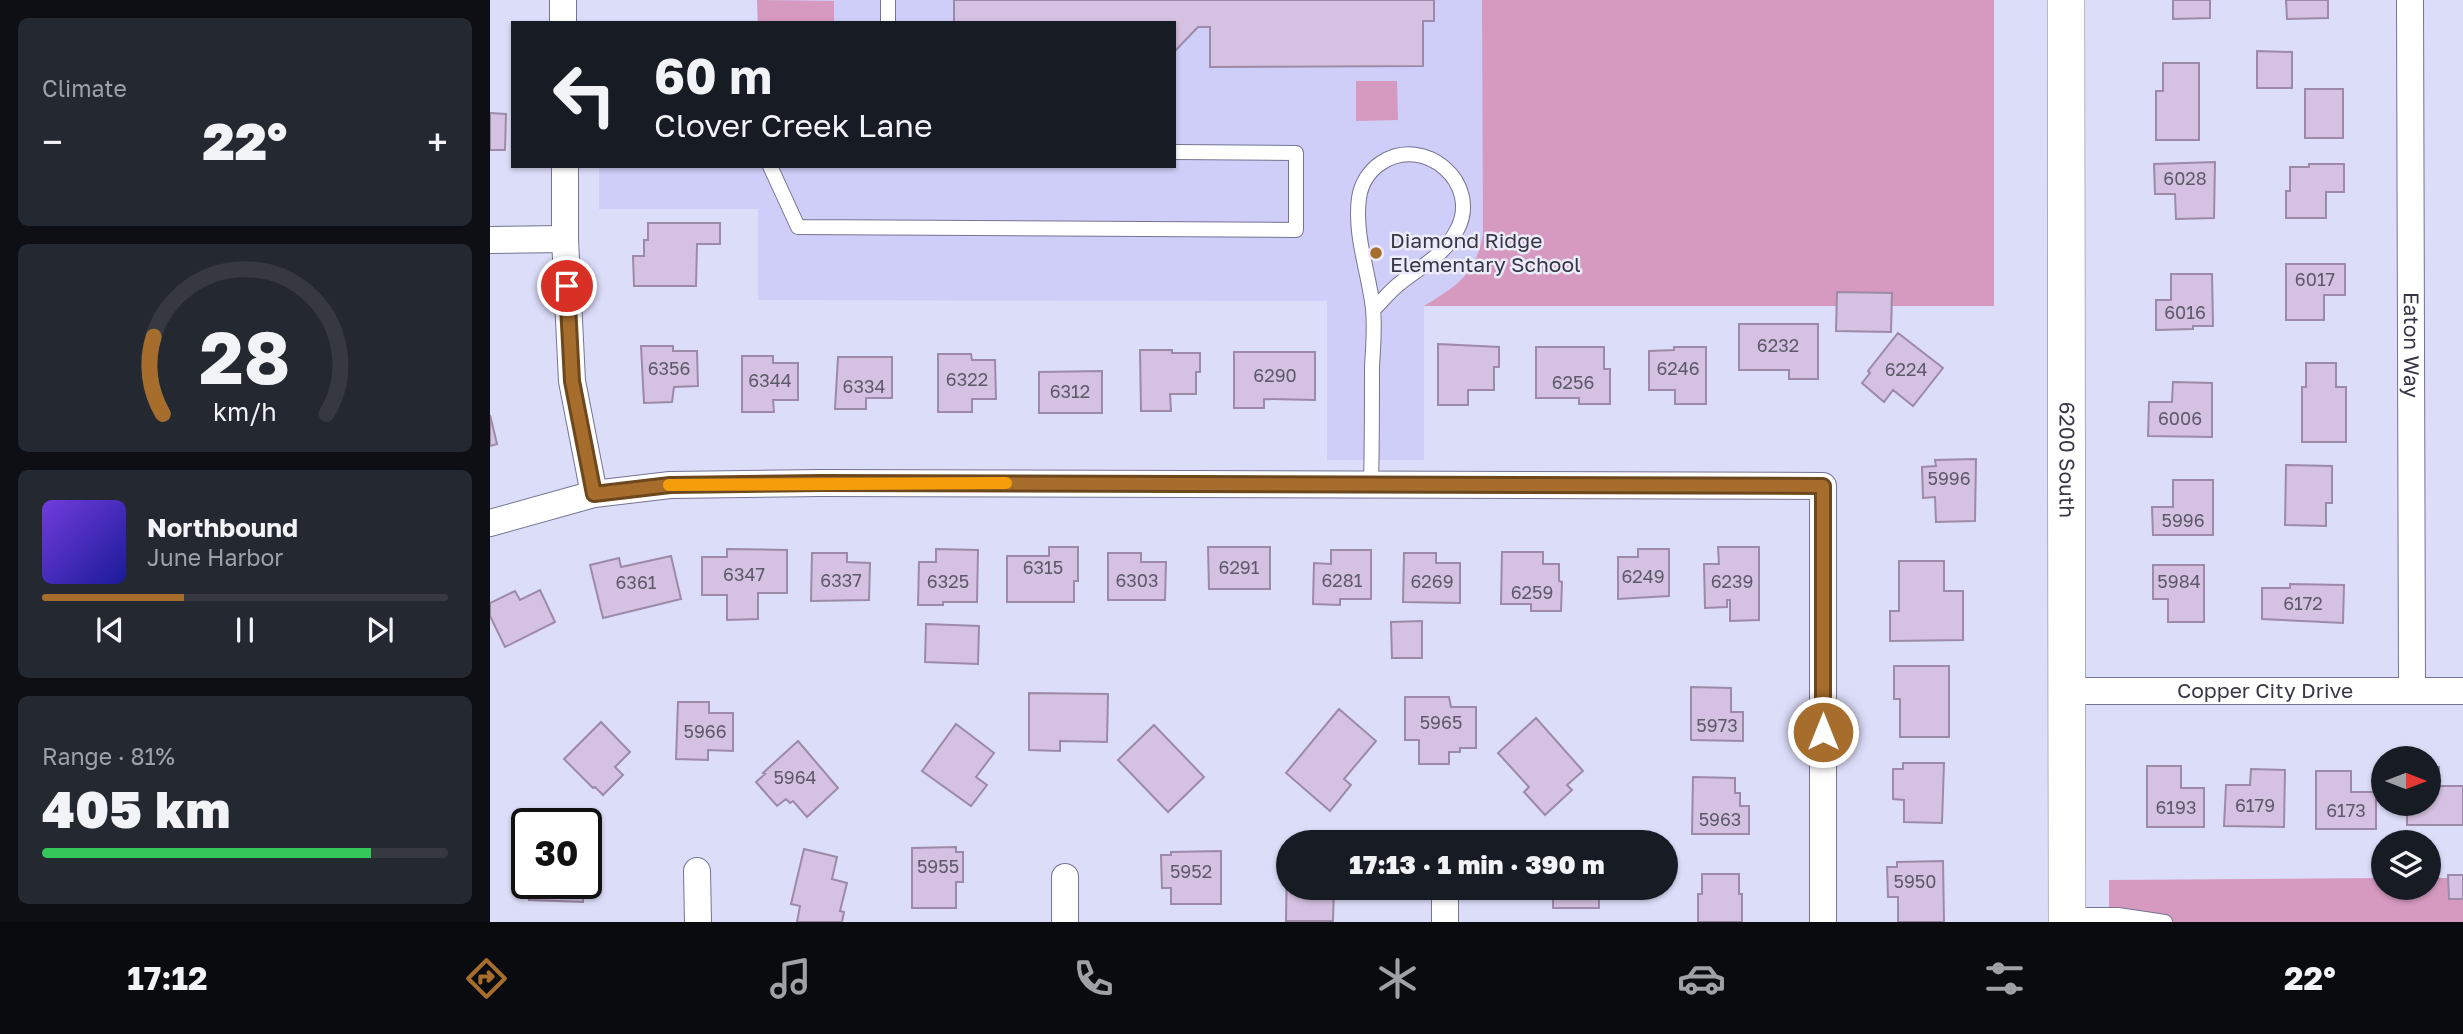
<!DOCTYPE html>
<meta charset="utf-8">
<style>
body{margin:0;font-family:"Golos Text",sans-serif;background:#242831;color:#f1f3f6;height:100vh;display:flex;flex-direction:column;font-size:26px;white-space:nowrap}
*{box-sizing:border-box;margin:0}
p{font-size:23px;color:#9ea1a6}
.icon{flex:none;width:38px;height:38px;fill:none;stroke:currentColor;stroke-width:2;stroke-linecap:round;stroke-linejoin:round}
.map{position:relative;flex:1;overflow:hidden}
.drawer{display:flex;flex-direction:column;gap:18px;padding:18px;background:#0d0f14;width:490px}
.drawer>*{flex:none}
.hud{position:absolute;left:21px;top:21px;width:665px;height:147px;border-radius:0px;box-shadow:0 2px 5px #0004;background:#171b24;color:#f1f3f6;overflow:hidden}
.needle{width:46px;rotate:90deg}
.controls{position:absolute;left:1881px;top:746px;display:grid;gap:14px}
.controls a{display:grid;place-items:center;width:70px;height:70px;border-radius:50%;background:#171b24;box-shadow:0 2px 5px #0004;font-size:35px}
.speed{position:absolute;left:21px;top:808px;display:flex;gap:14px;font-size:35px;font-weight:700;text-align:center}
.speed>*{display:grid;place-content:center;width:91px;height:91px;border-radius:50%;background:#171b24;box-shadow:0 2px 5px #0004;line-height:1}
.speed .limit{border:4px solid #111;border-radius:10px;background:#fff;color:#111}
.pin{position:absolute;display:grid;place-items:center;width:60px;height:60px;color:#fff;margin:-30px;border:4px solid #fff;border-radius:50%;box-shadow:0 2px 7px #0007}
.me{position:absolute;width:77px;margin:-38px;rotate:0deg;stroke-linejoin:round;filter:drop-shadow(0 0 5px #0008)}
.turn{display:flex;align-items:center;gap:24px;height:147px;padding:0 28px;font-size:32px}
.turn .icon{width:91px;height:91px;stroke-width:2.5}
.turn b{display:block;font-size:49px;line-height:60px}
.big{font-size:52px;font-weight:800;line-height:1.1}
.drawer .widget{flex:1;display:flex;flex-direction:column;justify-content:center;gap:10px;min-width:0;padding:0 24px;border-radius:10px;background:#242831}
.drawer .dial{align-items:center;gap:0}
.dial svg{height:182px;overflow:visible;fill:none;stroke:#363941;stroke-width:7;stroke-linecap:round;text-anchor:middle}
.dial text{fill:#f1f3f6;stroke:none}
.song{display:flex;align-items:center;gap:21px}
.cover{width:84px;height:84px;border-radius:10px;background:linear-gradient(135deg,hsl(260 70% 55%),hsl(240 70% 35%))}
.played{height:7px;border-radius:4px;background:linear-gradient(90deg,#a76d2d 35%,#363941 35%)}
.keys{display:flex;justify-content:space-around;direction:ltr}
.heat{display:flex;justify-content:space-between;align-items:center;font-size:38px;direction:ltr}
.charge{height:10px;border-radius:5px;background:linear-gradient(90deg,#34c759 81%,#363941 0)}
.trip{position:absolute;left:786px;top:830px;width:402px;height:70px;border-radius:35px;background:#171b24;box-shadow:0 2px 5px #0004;font-weight:800;line-height:70px;text-align:center}
.tab-bar{display:flex;height:112px;justify-content:space-around;align-items:center;background:#090b0e;color:#9ea1a6}
.tab-bar .icon{width:49px;height:49px}
.tab-bar .active{color:#a76d2d}
.tab-bar b{font-size:32px;color:#f1f3f6}
main{display:flex;flex:1;min-height:0}
.map>svg:first-child{display:block}
.built{fill:#cecef8}
.green{fill:#d69ac0}
.building{fill:#d5c1e1;stroke:#9d8aa8;stroke-width:2}
.lines{fill:none;stroke-linecap:round;stroke-linejoin:round}
.service-casing{stroke:#747493;stroke-width:16}
.minor-casing{stroke:#747493;stroke-width:28}
.secondary-casing{stroke:#747493;stroke-width:38}
.service{stroke:#fff;stroke-width:14}
.minor{stroke:#fff;stroke-width:26}
.secondary{stroke:#fff;stroke-width:37}
.route-casing{stroke:#6d471d;stroke-width:18}
.route{stroke:#a76d2d;stroke-width:12}
.slow{stroke:#f59e0b;stroke-width:12}
.poi-dot{fill:#a76d2d;stroke:#ebebfa;stroke-width:2.5}
.labels{text-anchor:middle;stroke-width:5;stroke-linejoin:round;paint-order:stroke}
.number-label{font-size:18px;fill:#5e5a6c}
.poi-label{font-size:21px;fill:#373745;stroke:#ebebfa;text-anchor:start}
.street-label{font-size:21px;fill:#373745;stroke:#ebebfa}
</style>
<main>
<section class="drawer">
<div class="widget"><p>Climate</p>
<div class="heat"><a>−</a><b class="big">22°</b><a>+</a></div>
</div>
<div class="widget dial"><svg viewBox="0 0 100 80">
<path d="M14 69A42 42 0 1 1 86 69"/>
<path d="M14 69A42 42 0 0 1 10 35" stroke="#a76d2d"/>
<text x="50" y="56" font-size="32" font-weight="700">28</text>
<text x="50" y="72" font-size="11">km/h</text>
</svg></div>
<div class="widget">
<div class="song"><i class="cover"></i><div><b>Northbound</b><p>June Harbor</p></div></div>
<div class="played"></div>
<div class="keys"><svg class="icon" aria-label="previous" viewBox="0 0 24 24"><path d="M18 5L8 12l10 7zM5 5v14"/></svg><svg class="icon" aria-label="pause" viewBox="0 0 24 24"><path d="M8 5v14M16 5v14"/></svg><svg class="icon" aria-label="next" viewBox="0 0 24 24"><path d="M6 5l10 7-10 7zM19 5v14"/></svg></div>
</div>
<div class="widget"><p>Range · 81%</p><b class="big">405 km</b><div class="charge"></div></div>
</section>
<div class="map">
<svg width="1973" height="922" viewBox="0 0 1973 922">
<rect width="100%" height="100%" fill="#dcddf9"/>
<!-- built -->
<path class="built" d="M267,0H1504V306H934V460H837V301L268,300V209H109V166H684V23H267Z"/>
<!-- green -->
<path class="green" d="M267,0L344,1V23H268Z
M992,0H1504V306H934C967,286 986,274 993,234Z
M866,81H907L908,120L866,121Z
M1893,878L1894,887H1939V878H1973V922H1619V880Z"/>
<!-- building -->
<path class="building" d="M464,0H944V21H933V66L720,67V27H708L684,52V23H464Z
M1683,0H1720V18L1683,19Z
M1796,0H1838V18L1797,19Z
M1767,51L1802,52V88H1767Z
M1673,63H1709V140H1666V91H1673Z
M1815,89H1853V138H1815Z
M0,113L16,114L15,150H0Z
M1725,162L1724,218L1686,219L1685,194H1665L1664,164Z
M1819,164H1854V192H1836V218H1796V191H1800V167H1819Z
M158,223H230V244H207L206,286H144L143,256H154V240H158Z
M1796,264H1855V295H1834V320H1796Z
M1681,274H1722L1723,326H1703V329L1666,330V300H1681Z
M1347,292L1402,293L1401,332L1346,331Z
M1249,324H1328V379H1299V370H1249Z
M1408,333L1453,368L1423,406L1403,390L1394,402L1372,383L1380,373L1378,371Z
M948,344L1009,347V367H1004V390H978V405H948Z
M151,346H183V351H207L208,386L184,387L182,402L154,403Z
M1046,347H1114V369H1120V404H1089V398H1046Z
M1184,347H1216V404H1185V390H1159V351L1184,350Z
M650,350H682V353H710V372H706V394H680L681,411H651Z
M744,352H825V400L774,399V408H744Z
M448,354H481L482,360H505L506,399H482V412H448Z
M252,356H283V363H308V400H283L284,412H252Z
M348,357H402V398H376V409H345Z
M1816,363H1846V387H1856V442H1812V387H1816Z
M612,371V413H549V372Z
M1683,382L1722,383V437L1658,436L1659,402H1682Z
M0,415L7,444L0,446Z
M1486,459L1485,521L1446,522L1445,497L1433,498L1432,467L1446,466L1445,460Z
M1796,465L1842,466V503H1836V526L1795,525Z
M1683,480H1723V535H1663L1662,507H1683Z
M559,547H588V581H584V602H517V556H559Z
M718,547H780V589H719Z
M1228,547H1269V620L1240,621V600H1237V607L1215,608L1214,564H1229Z
M237,549L297,550V593H268V619L237,620V595H212V557H237Z
M446,549L488,550L487,602H453V605H428L429,562H446Z
M1148,549H1179V596L1128,599V557H1148Z
M841,550H881V599H850V605L823,604L824,563L841,564Z
M1012,552H1053V564H1069V581L1072,582L1071,611H1041V604H1011Z
M322,553H357V562L380,563L379,600L321,601Z
M618,553H651V562H676L675,600H618Z
M914,553H946V563H970V603L913,602Z
M181,556L191,599L113,618L100,565L129,558L131,567Z
M1409,561H1454V591H1473V640L1400,641V611H1409Z
M1663,565H1714V622H1678V599H1663Z
M1800,584L1854,585L1853,623L1772,619V588H1800Z
M50,590L65,622L15,647L0,616V603L25,591L30,600Z
M932,621V658H902L901,622Z
M436,624L489,626L488,664L435,662Z
M1404,666H1459V737H1410V699H1404Z
M1201,687L1241,688V712H1253V741L1201,740Z
M539,693L618,694L617,742L570,741V751L539,750Z
M915,697H959L961,707H986V748H970V752H959V764H929V740H915Z
M188,702H219V713H243V751L218,750V760L186,759Z
M849,709L886,741L854,779L861,785L840,811L796,773Z
M1046,718L1093,771L1077,785L1082,790L1055,815L1034,792L1039,787L1008,753Z
M111,722L140,752L125,767L133,775L113,795L105,787L103,788L74,759Z
M466,724L504,753L486,777L497,785L481,806L432,771Z
M664,725L714,777L678,812L628,760Z
M308,741L348,788L317,817L303,801L300,803L296,799L287,806L266,782L275,774L273,773Z
M1413,763H1454L1452,823L1414,822V800L1403,799V769H1413Z
M1657,766H1691V788H1714V827H1657Z
M1939,767H1949V786H1973V825H1917V803H1939Z
M1761,769L1795,770L1794,827L1734,826L1736,785H1760Z
M1826,771H1861V792H1886V829H1826Z
M1203,777L1245,778V793H1250V806H1259V834H1202Z
M466,847V852H473V882H466V908H422V848Z
M314,849L347,857L342,879L357,883L350,911L354,912L352,922H307L310,906L301,904Z
M731,851V904H681V888H672L671,855H681V852Z
M797,853L798,887H844L843,921H796Z
M1453,861L1454,922H1408V897H1398L1397,867H1407V862Z
M1212,874H1249V894H1252V922H1208V894H1212Z
M1958,875H1973V899H1959Z
M38,884H93V902L39,900Z
M1063,887H1109V908H1063Z"/>
<g class="lines">
<!-- service casing -->
<g class="service-casing">
<path id="service" d="M398,0V23
M280,166L308,227L806,230V153L684,152
M881,485C882,445 882,406 882,367C883,348 885,328 883,309C879,272 864,236 869,198C871,184 879,171 891,163C934,134 992,183 967,230C954,256 931,266 909,284C900,291 892,301 883,310
M1579,915H1628L1675,922"/>
</g>
<!-- minor casing -->
<g class="minor-casing">
<g id="minor">
<path d="M73,0V23"/>
<path id="s1" d="M1920,0L1922,691"/>
<path d="M75,166V239L82,381L104,494"/>
<path d="M0,240L75,239"/>
<path d="M0,523L104,494L180,485L331,483L1333,486V922"/>
<path id="s2" d="M1577,691H1973"/>
<path d="M207,871L208,922"/>
<path d="M575,877V922"/>
<path d="M955,887V922"/>
</g>
</g>
<!-- secondary casing -->
<g class="secondary-casing">
<g id="secondary">
<path id="s3" d="M1576,0L1577,922"/>
</g>
</g>
<!-- service -->
<use href="#service" class="service"/>
<!-- minor -->
<use href="#minor" class="minor"/>
<!-- secondary -->
<use href="#secondary" class="secondary"/>
</g>
<g class="lines">
<!-- route casing -->
<g class="route-casing">
<path id="route" d="M77,286L82,381L104,494L180,485L331,483L1333,486V732"/>
</g>
<!-- route -->
<use href="#route" class="route"/>
<!-- slow -->
<path class="slow" d="M179,485L516,483"/>
</g>
<!-- markers -->
<circle class="poi-dot" cx="886" cy="253" r="7"/>
<g class="labels">
<!-- number labels -->
<g class="number-label">
<text x="1695" y="185">6028</text>
<text x="1825" y="286">6017</text>
<text x="1695" y="319">6016</text>
<text x="1288" y="352">6232</text>
<text x="179" y="375">6356</text>
<text x="1188" y="375">6246</text>
<text x="1416" y="376">6224</text>
<text x="785" y="382">6290</text>
<text x="477" y="386">6322</text>
<text x="280" y="387">6344</text>
<text x="1083" y="389">6256</text>
<text x="374" y="393">6334</text>
<text x="580" y="398">6312</text>
<text x="1690" y="425">6006</text>
<text x="1459" y="485">5996</text>
<text x="1693" y="527">5996</text>
<text x="553" y="574">6315</text>
<text x="749" y="574">6291</text>
<text x="254" y="581">6347</text>
<text x="1153" y="583">6249</text>
<text x="351" y="587">6337</text>
<text x="647" y="587">6303</text>
<text x="852" y="587">6281</text>
<text x="458" y="588">6325</text>
<text x="942" y="588">6269</text>
<text x="1242" y="588">6239</text>
<text x="1689" y="588">5984</text>
<text x="146" y="589">6361</text>
<text x="1042" y="599">6259</text>
<text x="1813" y="610">6172</text>
<text x="951" y="729">5965</text>
<text x="1227" y="732">5973</text>
<text x="215" y="738">5966</text>
<text x="305" y="784">5964</text>
<text x="1765" y="812">6179</text>
<text x="1686" y="814">6193</text>
<text x="1856" y="817">6173</text>
<text x="1230" y="826">5963</text>
<text x="448" y="873">5955</text>
<text x="701" y="878">5952</text>
<text x="1425" y="888">5950</text>
</g>
<!-- poi labels -->
<g class="poi-label">
<text x="900" y="248">Diamond Ridge<tspan x="900" dy="24">Elementary School</tspan></text>
</g>
<!-- street labels -->
<g class="street-label">
<text dy="7" stroke="none"><textPath href="#s1" startOffset="345">Eaton Way</textPath></text>
<text dy="7" stroke="none"><textPath href="#s3" startOffset="460">6200 South</textPath></text>
<text dy="7" stroke="none"><textPath href="#s2" startOffset="198">Copper City Drive</textPath></text>
</g>
</g>
</svg>
<div class="controls">
<a><svg class="needle" viewBox="-14 -14 28 28"><path d="M0-13l5 13h-10z" fill="#e53935"/><path d="M0 13l5-13h-10z" fill="#9ea1a6"/></svg></a>
<a><svg class="icon" aria-label="layers" viewBox="0 0 24 24"><path d="M12 4l9 5-9 5-9-5zM3 14l9 5 9-5"/></svg></a>
</div>
<div class="speed"><div class="limit">30</div></div>
<div class="pin" style="left:77px;top:286px;background:#d93025"><svg class="icon" aria-label="arrive" viewBox="0 0 24 24"><path d="M6 21V4h12l-3 4 3 4H6"/></svg></div>
<svg class="me" style="left:1333px;top:732px" viewBox="-20 -20 40 40"><circle r="17" fill="#a76d2d" stroke="#fff" stroke-width="3"/><path d="M0-11L8 9 0 5-8 9z" fill="#fff"/></svg>
<div class="trip">17:13 · 1 min · 390 m</div>
<div class="hud">
<div class="turn"><svg class="icon" aria-label="left" viewBox="0 0 24 24"><path d="M17 20v-9H6M10 6l-5 5 5 5"/></svg><div><b>60 m</b>Clover Creek Lane</div></div>
</div>
</div>
</main>
<nav class="tab-bar">
<b>17:12</b>
<svg class="icon active" aria-label="directions" viewBox="0 0 24 24"><path d="M12 3l9 9-9 9-9-9zM9 14v-3h6M13 9l2 2-2 2"/></svg>
<svg class="icon" aria-label="music" viewBox="0 0 24 24"><path d="M9 18V5l10-2v13"/><circle cx="6" cy="18" r="3"/><circle cx="16" cy="16" r="3"/></svg>
<svg class="icon" aria-label="phone" viewBox="0 0 24 24"><path d="M5 4h4l2 5-3 2q2 4 5 5l2-3 5 2v4C11 20 4 13 5 4z"/></svg>
<svg class="icon" aria-label="climate" viewBox="0 0 24 24"><path d="M12 3v18M4 7l16 10M4 17L20 7"/></svg>
<svg class="icon" aria-label="car" viewBox="0 0 24 24"><path d="M5 17H2v-5l4-1 3-4h7l3 4 3 1v5h-3M9 17h6M6 11h13"/><circle cx="7" cy="17" r="2"/><circle cx="17" cy="17" r="2"/></svg>
<svg class="icon" aria-label="filters" viewBox="0 0 24 24"><path d="M4 7h16M4 17h16"/><circle cx="9" cy="7" r="2"/><circle cx="15" cy="17" r="2"/></svg>
<b>22°</b>
</nav>
